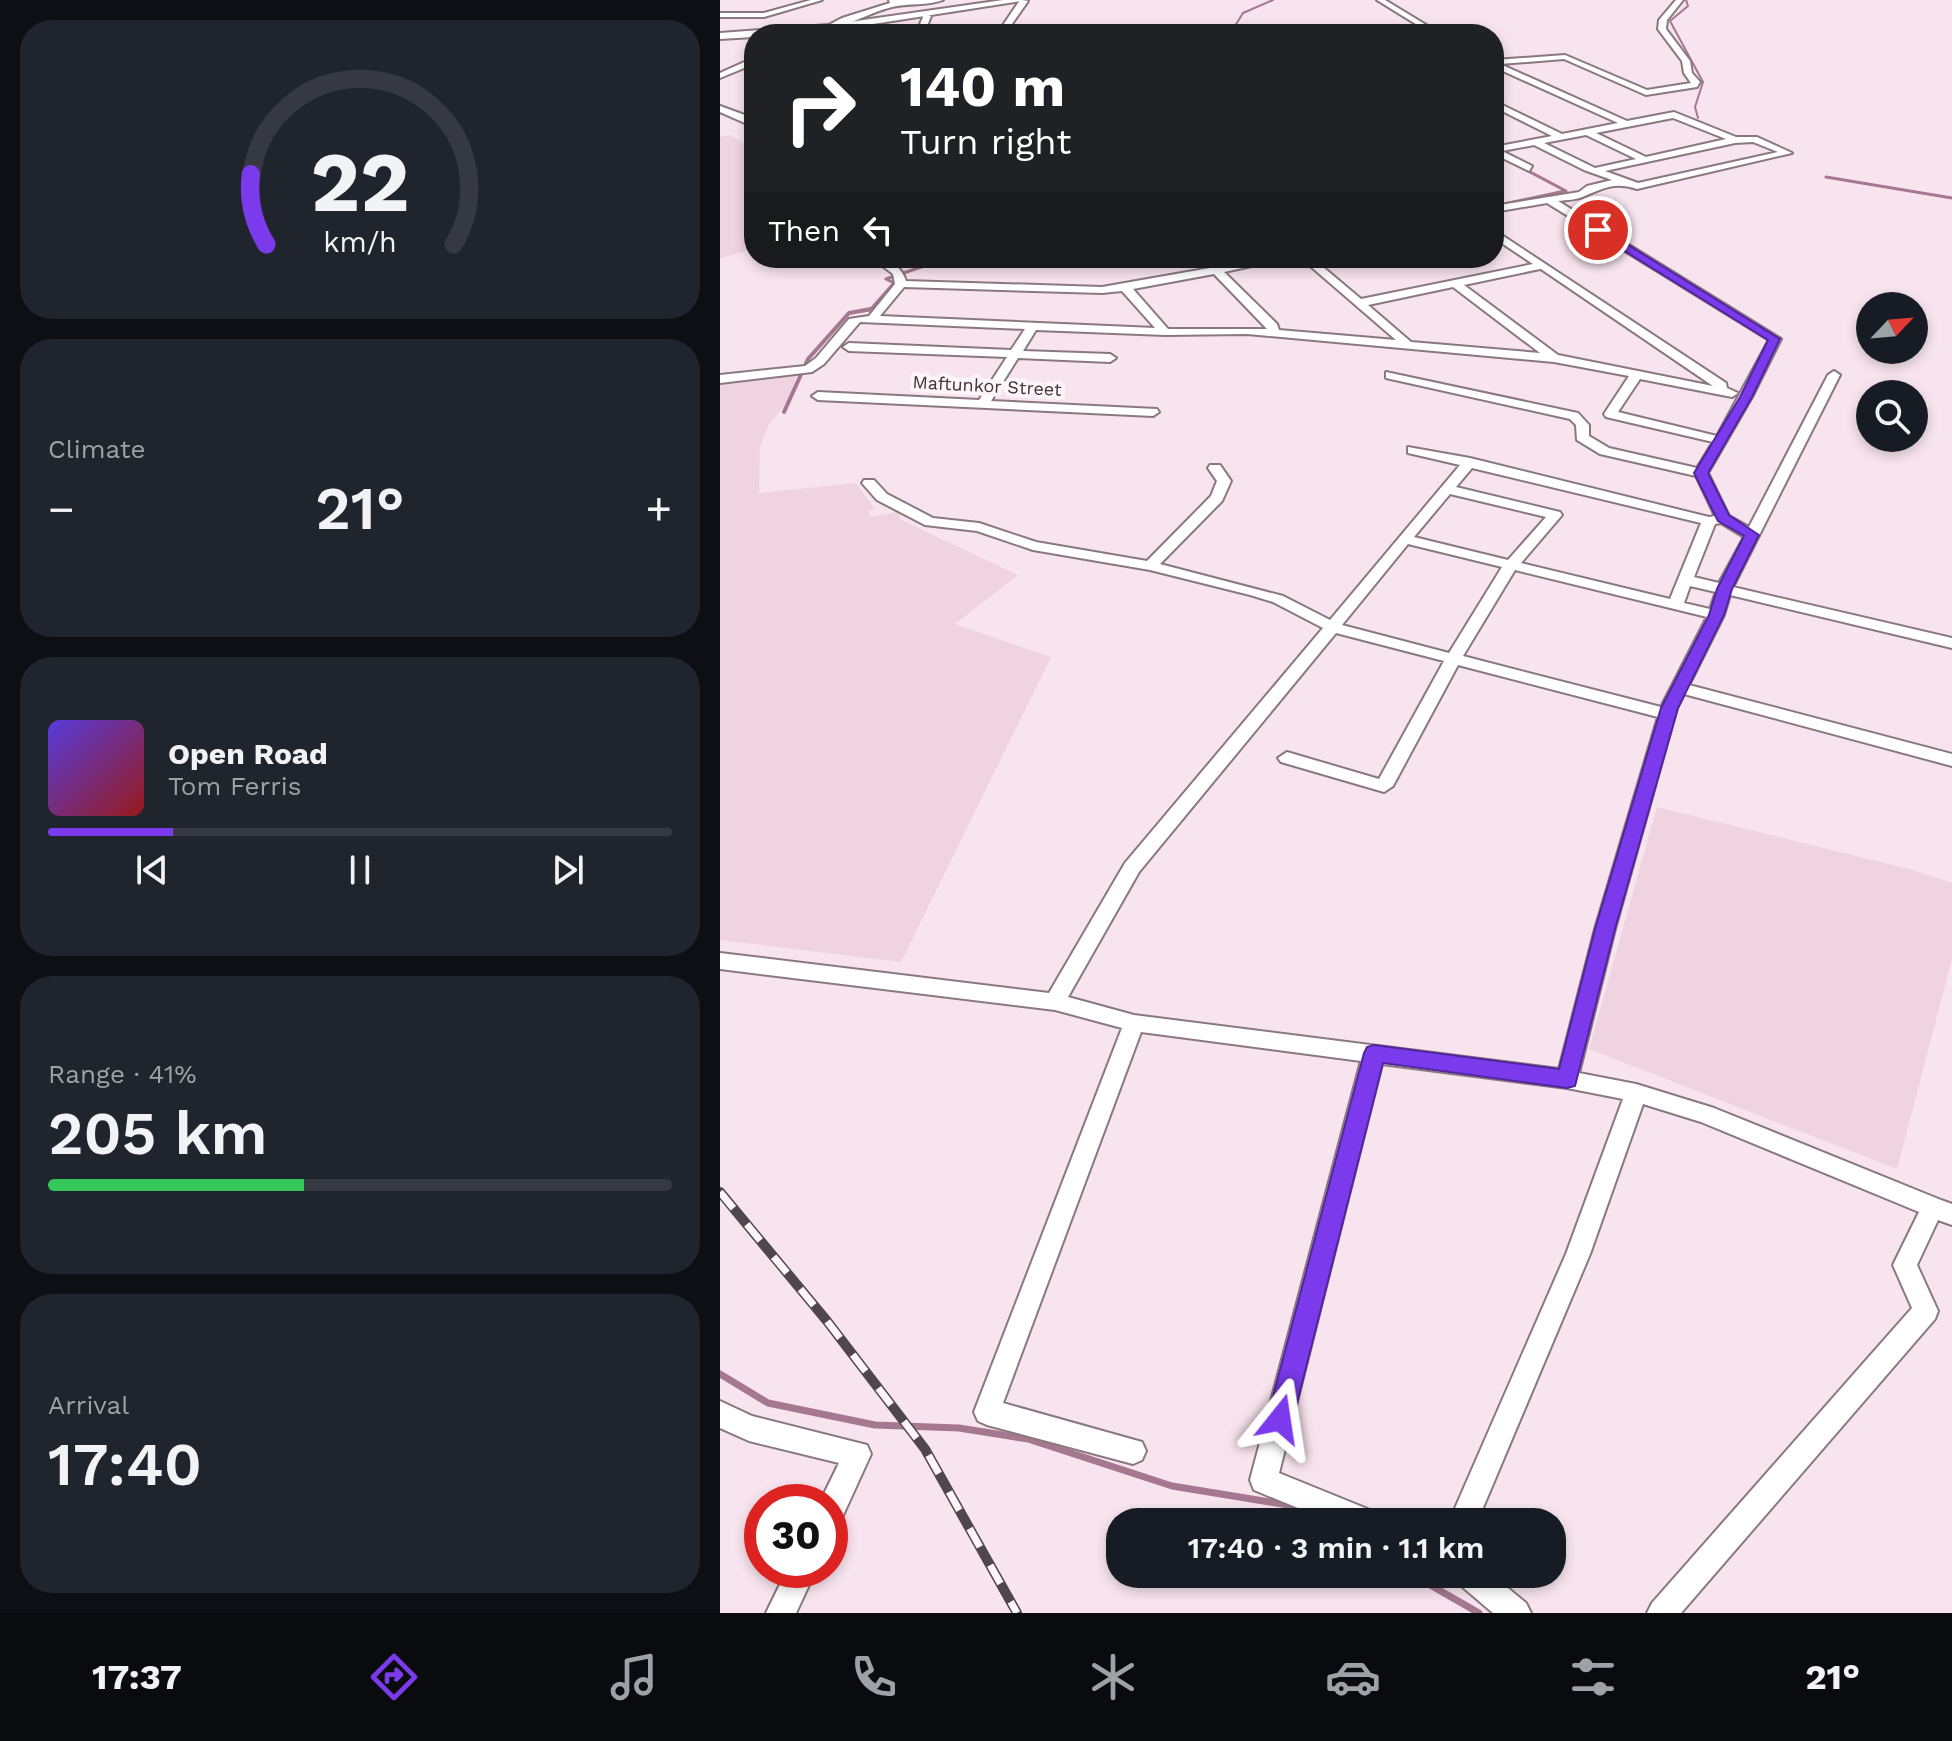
<!DOCTYPE html>
<meta charset="utf-8">
<style>
body{margin:0;font-family:"Work Sans",sans-serif;background:#20242c;color:#f1f3f6;height:100vh;display:flex;flex-direction:column;font-size:30px;white-space:nowrap}
*{box-sizing:border-box;margin:0}
p{font-size:26px;color:#9ea1a6}
.icon{flex:none;width:44px;height:44px;fill:none;stroke:currentColor;stroke-width:2;stroke-linecap:round;stroke-linejoin:round}
.map{position:relative;flex:1;overflow:hidden}
.panel{display:flex;flex-direction:column;gap:20px;padding:20px;background:#0d0f14;width:720px}
.panel>*{flex:none}
.guide{position:absolute;left:24px;top:24px;width:760px;height:244px;border-radius:32px;box-shadow:0 4px 12px #0003;background:#202124;color:#fff;overflow:hidden}
.needle{width:52px;rotate:64deg}
.controls{position:absolute;left:1136px;top:292px;display:grid;gap:16px}
.controls a{display:grid;place-items:center;width:72px;height:72px;border-radius:50%;background:#171b24;box-shadow:0 4px 12px #0003;font-size:40px}
.speed{position:absolute;left:24px;top:1484px;display:flex;gap:16px;font-size:40px;font-weight:700;text-align:center}
.speed>*{display:grid;place-content:center;width:104px;height:104px;border-radius:50%;background:#171b24;box-shadow:0 4px 12px #0003;line-height:1}
.speed .limit{border:12px solid #d22;background:#fff;color:#111}
.pin{position:absolute;display:grid;place-items:center;width:68px;height:68px;color:#fff;margin:-34px;border:4px solid #fff;border-radius:50%;box-shadow:0 2px 8px #0007}
.me{position:absolute;width:88px;margin:-44px;rotate:15deg;stroke-linejoin:round;filter:drop-shadow(0 0 6px #0008)}
.turn{display:flex;align-items:center;gap:28px;height:168px;padding:0 24px;font-size:36px}
.turn .icon{width:104px;height:104px;stroke-width:2.5}
.turn b{display:block;font-size:56px;line-height:68px}
.then{display:flex;align-items:center;height:76px;padding:0 24px;background:#0003;gap:16px;font-size:30px}
.big{font-size:60px;font-weight:600;line-height:1.1}
.panel .card{flex:1;display:flex;flex-direction:column;justify-content:center;gap:12px;min-width:0;padding:0 28px;border-radius:32px;background:#20242c}
.panel .dial{align-items:center;gap:0}
.dial svg{height:208px;overflow:visible;fill:none;stroke:#363941;stroke-width:7;stroke-linecap:round;text-anchor:middle}
.dial text{fill:#f1f3f6;stroke:none}
.song{display:flex;align-items:center;gap:24px}
.cover{width:96px;height:96px;border-radius:12px;background:linear-gradient(135deg,hsl(250 70% 55%),hsl(0 70% 35%))}
.played{height:8px;border-radius:4px;background:linear-gradient(90deg,#7c3aed 20%,#363941 20%)}
.keys{display:flex;justify-content:space-around;direction:ltr}
.heat{display:flex;justify-content:space-between;align-items:center;font-size:44px;direction:ltr}
.charge{height:12px;border-radius:6px;background:linear-gradient(90deg,#34c759 41%,#363941 0)}
.trip{position:absolute;left:386px;top:1508px;width:460px;height:80px;border-radius:32px;background:#171b24;box-shadow:0 4px 12px #0003;font-weight:600;line-height:80px;text-align:center}
.tab-bar{display:flex;height:128px;justify-content:space-around;align-items:center;background:#090b0e;color:#9ea1a6}
.tab-bar .icon{width:56px;height:56px}
.tab-bar .active{color:#7c3aed}
.tab-bar b{font-size:36px;color:#f1f3f6}
main{display:flex;flex:1;min-height:0}
.map>svg:first-child{display:block}
.built{fill:#efd3e1}
.lines{fill:none;stroke-linecap:round;stroke-linejoin:round}
.stream-far3{stroke:#a57890;stroke-width:2}
.stream-far2{stroke:#a57890;stroke-width:3}
.stream-far1{stroke:#a57890;stroke-width:4}
.stream{stroke:#a57890;stroke-width:7}
.minor-casing{stroke:#8a7881;stroke-width:4}
.secondary-casing{stroke:#8a7881;stroke-width:4}
.minor{fill:#fff;fill-rule:evenodd}
.secondary{fill:#fff;fill-rule:evenodd}
.rail-casing{stroke:#50474c;stroke-width:10}
.rail{stroke:#fef5f9;stroke-width:7;stroke-dasharray:21;stroke-linecap:butt}
.route{fill:#7c3aed;stroke:#51269a;stroke-width:2}
.labels{text-anchor:middle;stroke-width:8;stroke-linejoin:round;paint-order:stroke}
.far-street-label{font-size:18px;fill:#3b3337;stroke:#fef5f9}
</style>
<main>
<section class="panel">
<div class="card dial"><svg viewBox="0 0 100 80">
<path d="M14 69A42 42 0 1 1 86 69"/>
<path d="M14 69A42 42 0 0 1 8 42" stroke="#7c3aed"/>
<text x="50" y="56" font-size="32" font-weight="700">22</text>
<text x="50" y="72" font-size="11">km/h</text>
</svg></div>
<div class="card"><p>Climate</p>
<div class="heat"><a>−</a><b class="big">21°</b><a>+</a></div>
</div>
<div class="card">
<div class="song"><i class="cover"></i><div><b>Open Road</b><p>Tom Ferris</p></div></div>
<div class="played"></div>
<div class="keys"><svg class="icon" aria-label="previous" viewBox="0 0 24 24"><path d="M18 5L8 12l10 7zM5 5v14"/></svg><svg class="icon" aria-label="pause" viewBox="0 0 24 24"><path d="M8 5v14M16 5v14"/></svg><svg class="icon" aria-label="next" viewBox="0 0 24 24"><path d="M6 5l10 7-10 7zM19 5v14"/></svg></div>
</div>
<div class="card"><p>Range · 41%</p><b class="big">205 km</b><div class="charge"></div></div>
<div class="card"><p>Arrival</p><b class="big">17:40</b></div>
</section>
<div class="map">
<svg width="1232" height="1613" viewBox="0 0 1232 1613">
<rect width="100%" height="100%" fill="#f8e4ee"/>
<!-- built -->
<path class="built" d="M10,135L34,149V249L0,258V137Z
M77,372L71,397L48,426L40,447L39,493L136,483L155,509L148,510L151,517L178,512L181,520L298,575L235,624L331,657L181,962L0,940V380Z
M937,807L1189,869L1232,883V959L1177,1169L869,1049Z"/>
<g class="lines">
<!-- stream-far3 -->
<path class="stream-far3" d="M966,0L968,6L950,21L983,82L975,107L978,118
M593,27L595,34
M510,34L523,13L553,0"/>
<!-- stream-far2 -->
<path class="stream-far2" d="M797,165L846,191
M1106,177L1232,198
M774,206L845,191
M141,311L150,310L174,283L166,279L207,265H255L296,258"/>
<!-- stream-far1 -->
<path class="stream-far1" d="M64,412L88,359L129,313L151,309"/>
<!-- stream -->
<path class="stream" d="M0,1374L48,1403L155,1425L239,1428L308,1439L452,1486L574,1506L601,1522
M691,1574L759,1613"/>
<!-- minor casing -->
<g class="minor-casing">
<path id="minor" d="M91,0H102L44,17H0V13H44Z
M169,0H223C208,6 189,3 172,7C150,12 111,34 92,34L122,18L170,3Z
M300,0L308,1L285,34H277Z
M657,0H665L721,34H712Z
M956,0H963L947,20L946,29L970,61L972,73L980,82L977,87L926,95L844,59L780,64L907,121L954,112L1016,137H1037L1072,153L917,189C896,182 885,187 865,196C858,200 846,200 838,201L1061,339L1032,397L988,473L1009,516L1029,527L1108,375L1114,371L1120,375L1013,587L1232,638V648L1010,595L1004,615L969,685L1232,754V766L964,694L957,708L895,929L859,1073L916,1084L994,1108L1221,1200L1232,1204V1225L1218,1220L1197,1265L1218,1311L1215,1319L961,1613H927L932,1603L1192,1308L1173,1265L1199,1212L981,1122L923,1104L870,1254L757,1522H729L846,1254L903,1099L847,1088L662,1064L559,1473L655,1512L659,1522H612L534,1490L530,1480L641,1061L421,1032L283,1403L422,1442L426,1451L422,1460L413,1464L267,1425L258,1421L254,1412L402,1028L335,1010L0,969V953L329,993L405,863L603,628L553,602L530,595L430,570L313,550L257,531L205,525L157,500L142,483L144,480H154L167,494L213,518L259,523L316,542L427,561L491,496L497,481L488,468L490,465H500L511,481L502,501L440,564L563,596L610,620L740,465L688,453V447L750,458L989,517L995,516L976,476L880,454L857,440L856,425L850,419L666,378V372L858,413L869,425V436L889,448L977,468L993,442L886,417L884,414L909,376L834,362L527,334L445,335L316,330L303,351L390,354L396,358L390,362L298,358L271,401L437,409L439,412L433,416L98,400L92,396L98,392L259,400L287,357L129,351L123,347L129,343L291,350L305,329L140,322L104,364L92,372L0,383V375L85,366L96,358L129,319L149,316L175,284L173,274L152,258C167,258 181,265 186,281L382,287L547,258H569L504,272L557,324L559,330L676,340L581,258H592L597,262L641,258L603,267L641,299L813,264L774,238V230L1006,383L1007,388L1018,393L1012,397L920,379L898,412L997,436L1049,340L827,203L774,212V206L859,192L867,186L892,180L864,170L814,145L782,151L812,166L809,171L774,154V147L832,136L774,107V101L842,134L898,123L774,67V60L845,55L927,90L971,83L964,73L962,61L938,29L939,20ZM953,118L1006,139L926,157L876,133ZM866,135L916,159L875,168L824,143ZM1033,142L1058,152L918,183L885,171L1015,143ZM820,269H821L993,386L838,355L744,285ZM494,274L547,329H448L413,289ZM184,287L382,293L402,291L435,328L160,316ZM733,287L820,353L691,342L648,305ZM752,468L981,523L950,599L801,563L842,515L840,512L736,487ZM730,494L826,517L788,560L694,537ZM1001,523L1024,537L999,583L974,577L995,524ZM688,544L782,567L729,653L622,625ZM795,570L987,617L941,707L743,656ZM970,586L996,592L990,609L964,603ZM616,633L724,661L659,779L567,752L558,758L561,762L664,792L673,786L738,665L938,717L875,929L839,1069L414,1015L348,997L419,872Z
M200,13L211,16L204,34H196L203,17Z
M31,59H34V64L0,78V73Z
M0,106L33,118L34,127L0,112Z
M774,182L778,184V188L774,189Z
M308,258H330L325,261Z
M0,1401L32,1416L147,1445L151,1454L120,1522L110,1526V1502H100L119,1463L29,1441L0,1428Z
M67,1570H96L76,1613H46Z
M735,1574H771L806,1603L811,1613H773L739,1584Z"/>
</g>
<!-- secondary casing -->
<g class="secondary-casing">
<path id="secondary" d="M283,0H307L108,31L34,34V37L0,39V33L108,25Z"/>
</g>
<!-- minor -->
<use href="#minor" class="minor"/>
<!-- secondary -->
<use href="#secondary" class="secondary"/>
<!-- rail casing -->
<g class="rail-casing">
<path id="rail" d="M0,1192L107,1321L205,1449L297,1613"/>
</g>
<!-- rail -->
<use href="#rail" class="rail"/>
</g>
<!-- route -->
<path class="route" d="M874,228H881L1060,339L1032,397L988,473L1009,515L1039,535L1012,589L1004,615L958,708L895,929L855,1086L847,1088L663,1063L573,1419L569,1428L560,1432L551,1428L547,1419L644,1053L647,1047L654,1045L839,1069L875,929L941,708L989,615L997,589L1024,536L998,521L974,473L1020,397L1048,340L874,232Z"/>
<g class="labels">
<!-- far-street labels -->
<g class="far-street-label">
<text transform="translate(267 386) rotate(3)" y="6">Maftunkor Street</text>
</g>
</g>
</svg>
<div class="controls">
<a><svg class="needle" viewBox="-14 -14 28 28"><path d="M0-13l5 13h-10z" fill="#e53935"/><path d="M0 13l5-13h-10z" fill="#9ea1a6"/></svg></a>
<a><svg class="icon" aria-label="search" viewBox="0 0 24 24"><circle cx="10" cy="10" r="6"/><path d="M15 15l6 6"/></svg></a>
</div>
<div class="speed"><div class="limit">30</div></div>
<div class="pin" style="left:878px;top:230px;background:#d93025"><svg class="icon" aria-label="arrive" viewBox="0 0 24 24"><path d="M6 21V4h12l-3 4 3 4H6"/></svg></div>
<svg class="me" style="left:560px;top:1419px" viewBox="-20 -20 40 40"><path d="M0-17L14 15 0 8-14 15z" fill="#7c3aed" stroke="#fff" stroke-width="4"/></svg>
<div class="trip">17:40 · 3 min · 1.1 km</div>
<div class="guide">
<div class="turn"><svg class="icon" aria-label="right" viewBox="0 0 24 24"><path d="M7 20v-9h11M14 6l5 5-5 5"/></svg><div><b>140 m</b>Turn right</div></div>
<div class="then">Then<svg class="icon" aria-label="left" viewBox="0 0 24 24"><path d="M17 20v-9H6M10 6l-5 5 5 5"/></svg></div>
</div>
</div>
</main>
<nav class="tab-bar">
<b>17:37</b>
<svg class="icon active" aria-label="directions" viewBox="0 0 24 24"><path d="M12 3l9 9-9 9-9-9zM9 14v-3h6M13 9l2 2-2 2"/></svg>
<svg class="icon" aria-label="music" viewBox="0 0 24 24"><path d="M9 18V5l10-2v13"/><circle cx="6" cy="18" r="3"/><circle cx="16" cy="16" r="3"/></svg>
<svg class="icon" aria-label="phone" viewBox="0 0 24 24"><path d="M5 4h4l2 5-3 2q2 4 5 5l2-3 5 2v4C11 20 4 13 5 4z"/></svg>
<svg class="icon" aria-label="climate" viewBox="0 0 24 24"><path d="M12 3v18M4 7l16 10M4 17L20 7"/></svg>
<svg class="icon" aria-label="car" viewBox="0 0 24 24"><path d="M5 17H2v-5l4-1 3-4h7l3 4 3 1v5h-3M9 17h6M6 11h13"/><circle cx="7" cy="17" r="2"/><circle cx="17" cy="17" r="2"/></svg>
<svg class="icon" aria-label="filters" viewBox="0 0 24 24"><path d="M4 7h16M4 17h16"/><circle cx="9" cy="7" r="2"/><circle cx="15" cy="17" r="2"/></svg>
<b>21°</b>
</nav>
